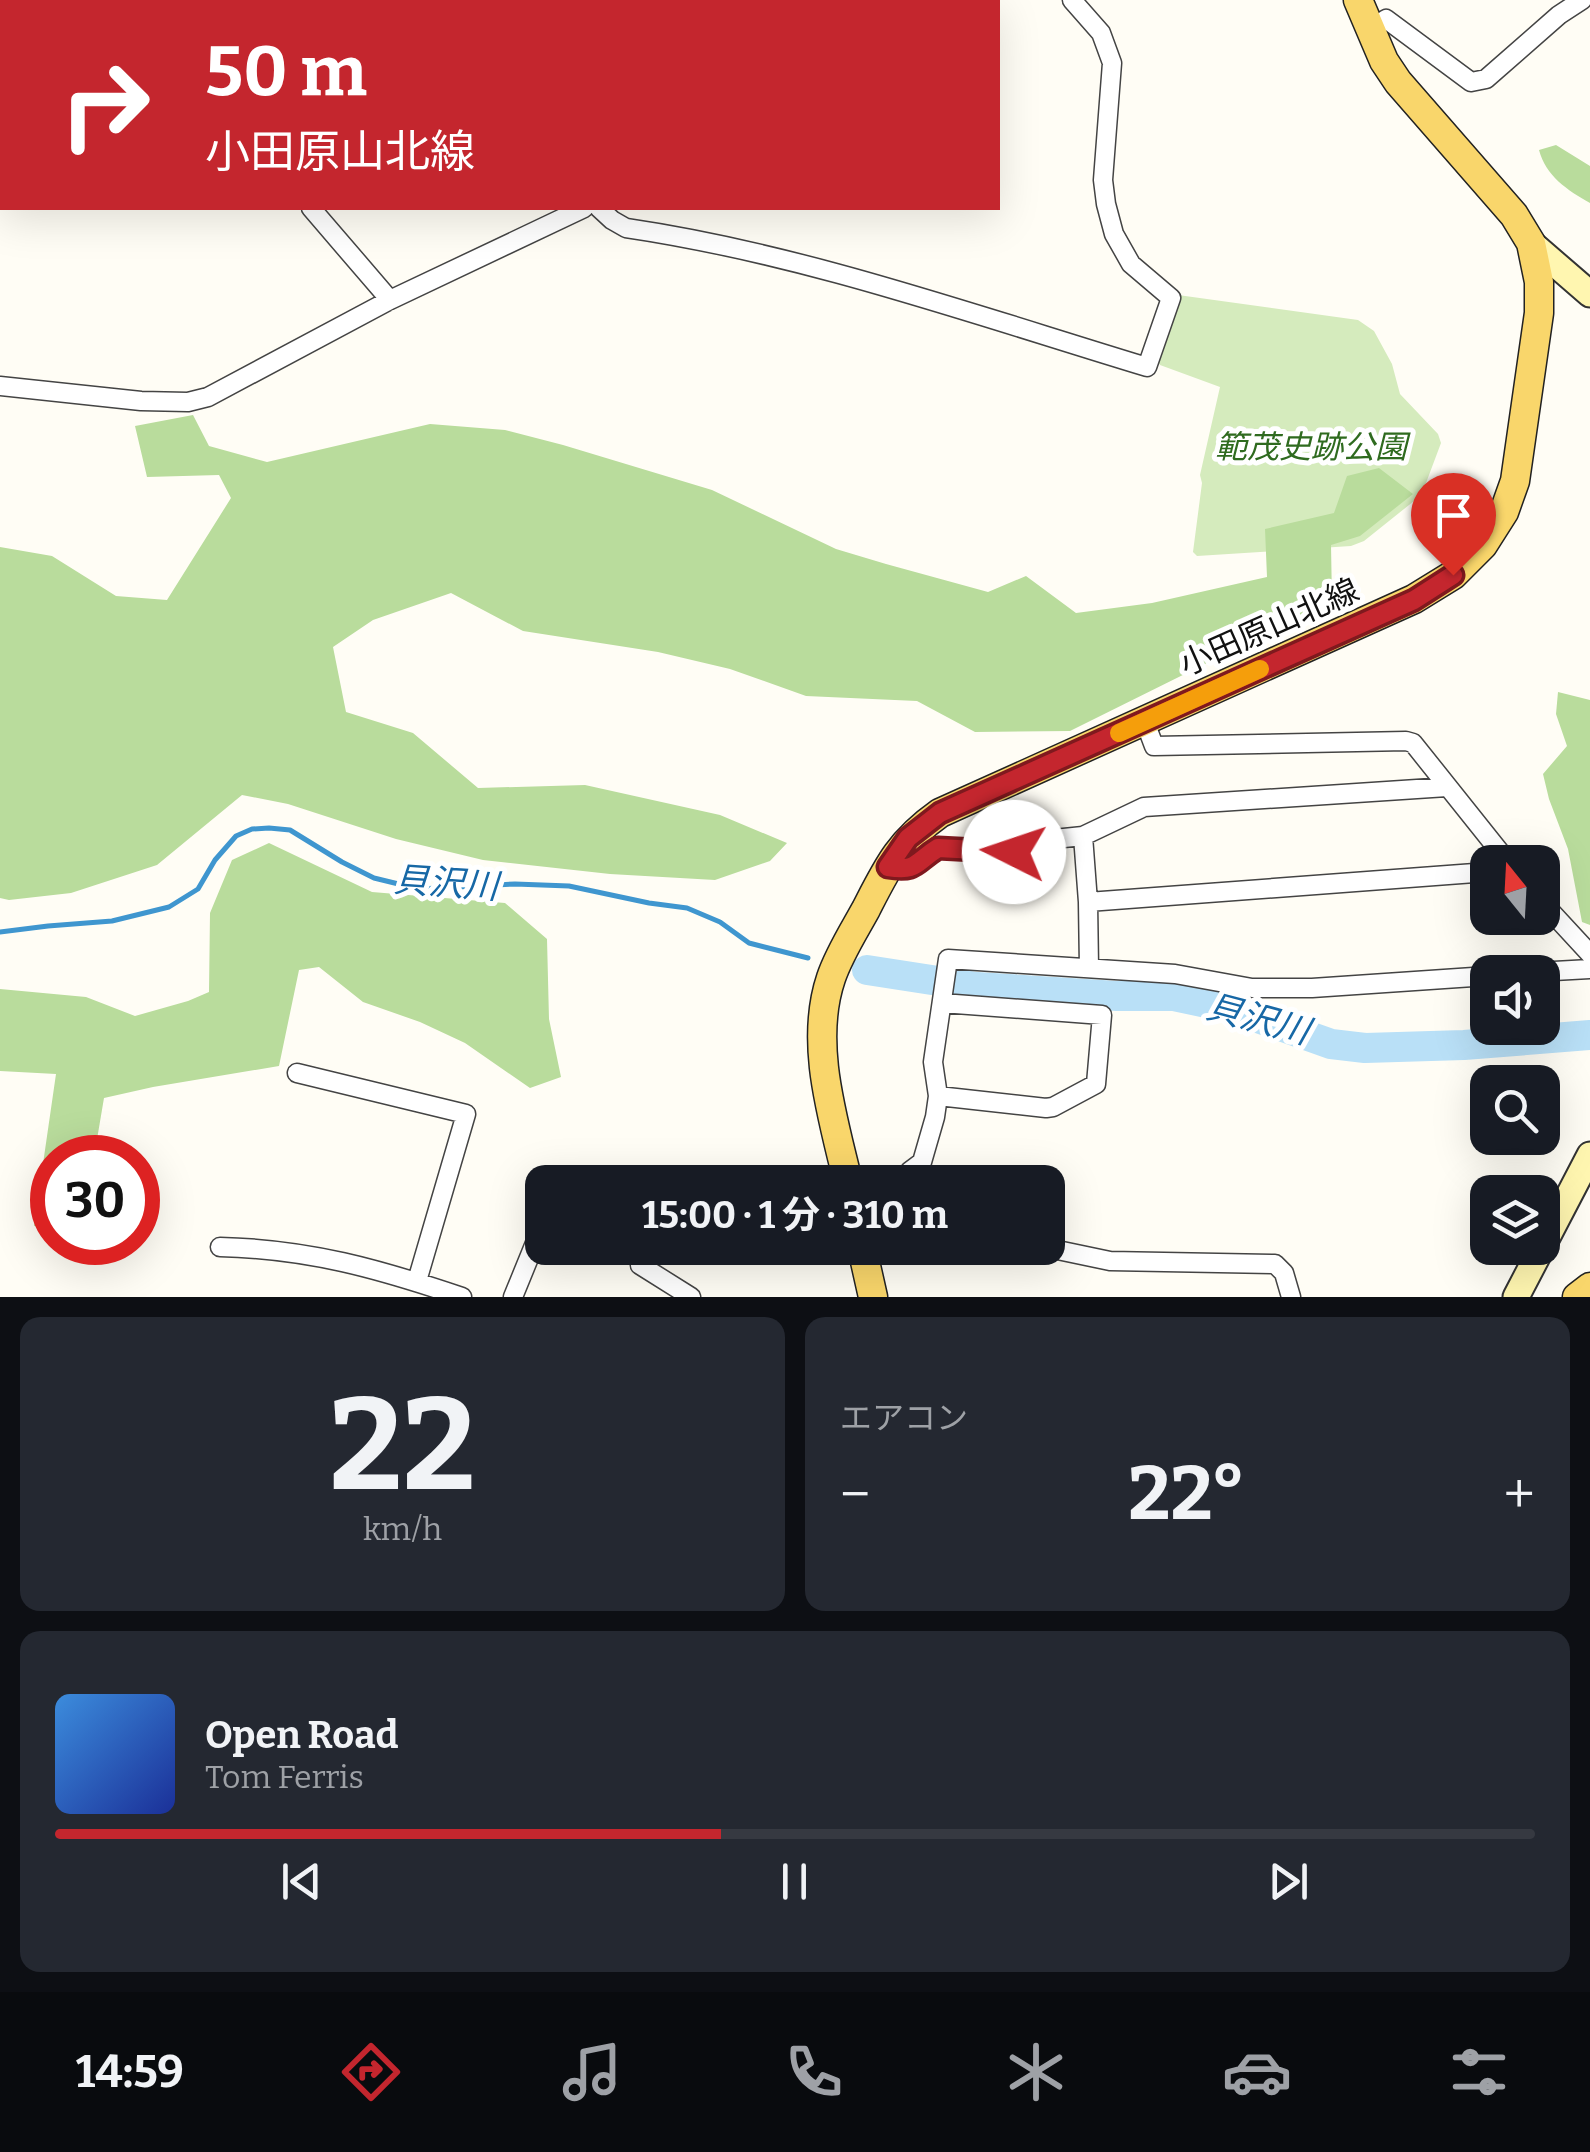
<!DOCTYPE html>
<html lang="ja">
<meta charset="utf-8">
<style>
body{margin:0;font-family:Bitter,"Noto Sans JP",serif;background:#242831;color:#f1f3f6;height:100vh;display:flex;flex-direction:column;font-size:38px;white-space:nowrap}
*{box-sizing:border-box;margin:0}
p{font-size:32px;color:#9ea1a6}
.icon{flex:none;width:55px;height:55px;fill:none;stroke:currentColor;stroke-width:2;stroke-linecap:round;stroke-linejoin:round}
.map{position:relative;height:1297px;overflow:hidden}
.sheet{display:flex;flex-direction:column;gap:20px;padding:20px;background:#0d0f14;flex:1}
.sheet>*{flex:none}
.hud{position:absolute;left:0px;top:0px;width:1000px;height:210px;box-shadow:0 10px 40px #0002;background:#c4262e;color:#fff;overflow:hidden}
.needle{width:65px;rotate:342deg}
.tools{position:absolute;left:1470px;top:845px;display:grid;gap:20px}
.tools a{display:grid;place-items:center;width:90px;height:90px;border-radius:20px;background:#171b24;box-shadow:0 10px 40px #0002;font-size:50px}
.speed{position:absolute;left:30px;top:1135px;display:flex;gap:20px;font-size:50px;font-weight:700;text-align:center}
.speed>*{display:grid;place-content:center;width:130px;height:130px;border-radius:50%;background:#171b24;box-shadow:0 10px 40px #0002;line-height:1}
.speed .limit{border:15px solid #d22;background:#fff;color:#111}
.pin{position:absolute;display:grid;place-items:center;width:85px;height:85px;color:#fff;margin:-102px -42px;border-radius:50% 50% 50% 0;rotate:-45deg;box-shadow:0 0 10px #0007}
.pin .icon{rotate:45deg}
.me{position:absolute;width:110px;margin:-55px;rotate:274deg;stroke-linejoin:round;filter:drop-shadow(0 0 8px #0008)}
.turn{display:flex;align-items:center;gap:35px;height:210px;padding:0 40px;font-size:45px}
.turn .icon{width:130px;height:130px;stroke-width:2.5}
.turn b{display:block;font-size:70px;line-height:85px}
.big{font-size:75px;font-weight:700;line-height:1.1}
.sheet .card{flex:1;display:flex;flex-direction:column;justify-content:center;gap:15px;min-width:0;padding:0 35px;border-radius:20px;background:#242831}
.sheet .dial{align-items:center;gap:0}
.dial b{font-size:130px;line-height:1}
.song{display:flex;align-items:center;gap:30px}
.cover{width:120px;height:120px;border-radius:15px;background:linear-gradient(135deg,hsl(210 70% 55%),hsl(230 70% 35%))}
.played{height:10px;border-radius:5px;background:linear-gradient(90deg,#c4262e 45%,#363941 45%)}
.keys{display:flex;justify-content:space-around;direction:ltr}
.heat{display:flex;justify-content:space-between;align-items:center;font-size:55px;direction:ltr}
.sheet .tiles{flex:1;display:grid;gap:20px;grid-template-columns:1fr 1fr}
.card:last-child{grid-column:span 2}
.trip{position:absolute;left:525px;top:1165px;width:540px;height:100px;border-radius:20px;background:#171b24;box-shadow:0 10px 40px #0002;font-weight:700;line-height:100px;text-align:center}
.tab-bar{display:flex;height:160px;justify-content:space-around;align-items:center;background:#090b0e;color:#9ea1a6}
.tab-bar .icon{width:70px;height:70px}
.tab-bar .current{color:#c4262e}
.tab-bar b{font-size:45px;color:#f1f3f6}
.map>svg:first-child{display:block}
.green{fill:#d5ebbd}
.forest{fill:#b9dc9c}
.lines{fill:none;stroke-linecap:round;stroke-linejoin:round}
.stream{stroke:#3f96cf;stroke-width:5}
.river{stroke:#b9e0f7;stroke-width:30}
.street-casing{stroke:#444;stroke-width:21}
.secondary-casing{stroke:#333;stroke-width:29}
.primary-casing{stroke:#222;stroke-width:31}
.street{stroke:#fff;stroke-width:18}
.secondary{stroke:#fff6b0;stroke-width:25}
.primary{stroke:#f9d66b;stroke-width:28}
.route-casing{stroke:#7f191e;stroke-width:25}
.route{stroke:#c4262e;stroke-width:18}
.slow{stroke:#f59e0b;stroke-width:18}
.labels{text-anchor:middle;stroke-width:10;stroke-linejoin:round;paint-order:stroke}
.park-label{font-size:32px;font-style:italic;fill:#2f6b1f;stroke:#fff}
.street-label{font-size:32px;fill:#111;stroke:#fff}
.water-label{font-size:35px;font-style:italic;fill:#1768a6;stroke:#fff}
</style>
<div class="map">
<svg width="1590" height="1297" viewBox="0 0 1590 1297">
<rect width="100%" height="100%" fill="#fffdf5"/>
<!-- green -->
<path class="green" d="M1178,295L1358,320L1374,331L1392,364L1400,394L1438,434L1441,443L1426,483L1414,501L1364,541L1351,546L1197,556L1193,552L1202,483L1200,475L1220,387L1160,365L1156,358Z"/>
<!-- forest -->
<path class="forest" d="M1556,145L1590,166V203C1567,190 1546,176 1539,150Z
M193,415L209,446L267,462L430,424L505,430L563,445L712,490L836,549L886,564L988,592L1026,576L1076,613L1152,603L1267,577L1265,529L1334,513L1347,476L1379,468L1413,494L1360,536L1331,545L1332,601L1070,731L975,732L917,701L806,696L730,669L658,652L523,631L451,593L373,620L333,647L346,712L413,733L478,788L585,785L720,815L787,843L770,861L715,880L610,874L483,860L396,839L288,804L242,795L157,865L71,893L9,900L0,898V547L52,556L116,596L167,600L231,498L219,475L147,477L135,426Z
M1558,692L1590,700V925L1582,922L1568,849L1549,799L1543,774L1567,746L1556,714Z
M269,843L372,892L505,903L547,939L549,1019L561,1077L530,1088L465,1043L420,1022L363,1002L319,967L299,970L279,1066L153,1087L104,1098L94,1157L52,1158V1227L34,1226L56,1074L0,1071V989L86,997L135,1016L188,1001L209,992L210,913L232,860Z"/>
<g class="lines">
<!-- stream -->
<path class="stream" d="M0,932L48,926L112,921L169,907L198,889L215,860L236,836L252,829L269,828L290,830L342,862L374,878L419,889L515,884L569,886L649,903L687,908L720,922L749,943L808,958"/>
<!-- river -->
<path class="river" d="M867,970L977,987L1117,996H1174L1230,1008L1331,1044L1365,1048L1464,1045L1590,1035"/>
<!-- street casing -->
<g class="street-casing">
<path id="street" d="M33,0L34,2
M865,2L870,0
M1369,30L1386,19L1471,82L1486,79L1559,15L1582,0
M311,208L390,300
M599,208L612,220L626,228C803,254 975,315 1147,367L1171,298L1131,264L1114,234L1106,204L1103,180L1112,63L1101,33L1072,0
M0,386L141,401L188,402L208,397L390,300L584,208
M1145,722L1154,746L1406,741L1413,743L1508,862
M1083,836L1088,902L1089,968
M888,867C918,872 915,862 938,848L1014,852L1054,839L1083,836L1144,807L1447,787
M1088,902L1488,872
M1542,902L1590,954
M1536,972L1590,969
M297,1073L466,1114L417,1281
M938,1096L1046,1108L1053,1107L1096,1084L1102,1015L942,1003
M901,1182L910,1171L922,1162L935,1117L938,1096L933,1062L948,959L1175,974L1252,988H1312L1488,976
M220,1247C309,1249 379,1269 462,1297
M643,1248L641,1252L640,1265L691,1297
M996,1248L1009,1250L1048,1248L1110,1261L1275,1264L1284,1273L1291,1297
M513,1297L542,1226"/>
</g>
<!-- secondary casing -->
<g class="secondary-casing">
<path id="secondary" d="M1531,243L1590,294
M1516,1297L1590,1155"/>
</g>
<!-- primary casing -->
<g class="primary-casing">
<path id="primary" d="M848,1182C833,1118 809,1043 831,978C839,954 854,931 866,909C888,866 899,842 940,813L1414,599L1453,575L1483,545L1504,512L1515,481L1539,313V282L1531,243L1514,215L1398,82L1384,61L1358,0
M862,1248L873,1297
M1577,1297L1590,1287"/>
</g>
<!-- street -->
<use href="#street" class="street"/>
<!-- secondary -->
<use href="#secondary" class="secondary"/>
<!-- primary -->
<use href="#primary" class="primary"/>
</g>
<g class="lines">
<!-- route casing -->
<g class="route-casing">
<path id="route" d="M1014,852L938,848C915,862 918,872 888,867L908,838L940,813L1414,600L1453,575"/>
</g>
<!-- route -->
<use href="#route" class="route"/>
<!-- slow -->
<path class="slow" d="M1119,733L1260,669"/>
</g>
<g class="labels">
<!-- park labels -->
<g class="park-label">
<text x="1311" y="458">範茂史跡公園</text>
</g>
<!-- street labels -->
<g class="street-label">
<text transform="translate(1269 627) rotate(-24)" y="11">小田原山北線</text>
</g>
<!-- water labels -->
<g class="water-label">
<text transform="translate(446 883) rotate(4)" y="12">貝沢川</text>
<text transform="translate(1258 1019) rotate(15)" y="12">貝沢川</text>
</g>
</g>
</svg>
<div class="tools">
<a><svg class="needle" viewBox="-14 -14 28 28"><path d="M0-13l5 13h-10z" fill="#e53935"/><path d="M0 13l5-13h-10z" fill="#9ea1a6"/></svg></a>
<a><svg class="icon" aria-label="sound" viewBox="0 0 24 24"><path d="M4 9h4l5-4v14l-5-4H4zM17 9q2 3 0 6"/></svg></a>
<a><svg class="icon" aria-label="search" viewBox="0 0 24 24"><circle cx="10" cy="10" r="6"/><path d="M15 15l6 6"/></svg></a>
<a><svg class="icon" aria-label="layers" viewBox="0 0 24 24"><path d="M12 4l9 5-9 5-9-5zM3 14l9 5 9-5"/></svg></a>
</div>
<div class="speed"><div class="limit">30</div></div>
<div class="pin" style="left:1453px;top:575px;background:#d93025"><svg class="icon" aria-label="arrive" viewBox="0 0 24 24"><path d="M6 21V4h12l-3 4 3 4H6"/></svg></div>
<svg class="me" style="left:1014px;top:852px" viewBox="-20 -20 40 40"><circle r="19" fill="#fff"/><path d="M0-13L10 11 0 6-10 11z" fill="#c4262e"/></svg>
<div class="trip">15:00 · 1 分 · 310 m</div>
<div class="hud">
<div class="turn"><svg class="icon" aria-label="right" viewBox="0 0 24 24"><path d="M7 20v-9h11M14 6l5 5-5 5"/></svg><div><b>50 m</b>小田原山北線</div></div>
</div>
</div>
<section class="sheet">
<div class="tiles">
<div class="card dial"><b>22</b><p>km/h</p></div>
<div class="card"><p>エアコン</p>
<div class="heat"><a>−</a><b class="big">22°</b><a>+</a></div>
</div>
<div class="card">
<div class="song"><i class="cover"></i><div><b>Open Road</b><p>Tom Ferris</p></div></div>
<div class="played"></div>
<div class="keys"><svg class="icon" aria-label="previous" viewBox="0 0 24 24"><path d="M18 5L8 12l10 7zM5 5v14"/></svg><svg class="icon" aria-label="pause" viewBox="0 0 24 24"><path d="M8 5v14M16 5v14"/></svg><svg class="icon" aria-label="next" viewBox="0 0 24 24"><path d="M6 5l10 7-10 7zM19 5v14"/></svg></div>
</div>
</div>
</section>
<nav class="tab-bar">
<b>14:59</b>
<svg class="icon current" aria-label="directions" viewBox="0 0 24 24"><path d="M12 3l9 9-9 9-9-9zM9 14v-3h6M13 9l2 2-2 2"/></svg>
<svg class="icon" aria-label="music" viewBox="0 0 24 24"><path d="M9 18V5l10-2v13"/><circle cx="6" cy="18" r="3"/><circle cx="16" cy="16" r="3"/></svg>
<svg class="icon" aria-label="phone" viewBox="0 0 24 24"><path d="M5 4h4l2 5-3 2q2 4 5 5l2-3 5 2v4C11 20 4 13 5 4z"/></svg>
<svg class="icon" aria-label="climate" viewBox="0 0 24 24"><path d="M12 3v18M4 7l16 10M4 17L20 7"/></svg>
<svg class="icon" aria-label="car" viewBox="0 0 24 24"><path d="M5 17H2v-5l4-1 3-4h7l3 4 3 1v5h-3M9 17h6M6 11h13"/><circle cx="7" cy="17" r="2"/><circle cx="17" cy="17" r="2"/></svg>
<svg class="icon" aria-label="filters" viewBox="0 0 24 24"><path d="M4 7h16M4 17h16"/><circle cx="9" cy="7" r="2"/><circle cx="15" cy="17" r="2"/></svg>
</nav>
